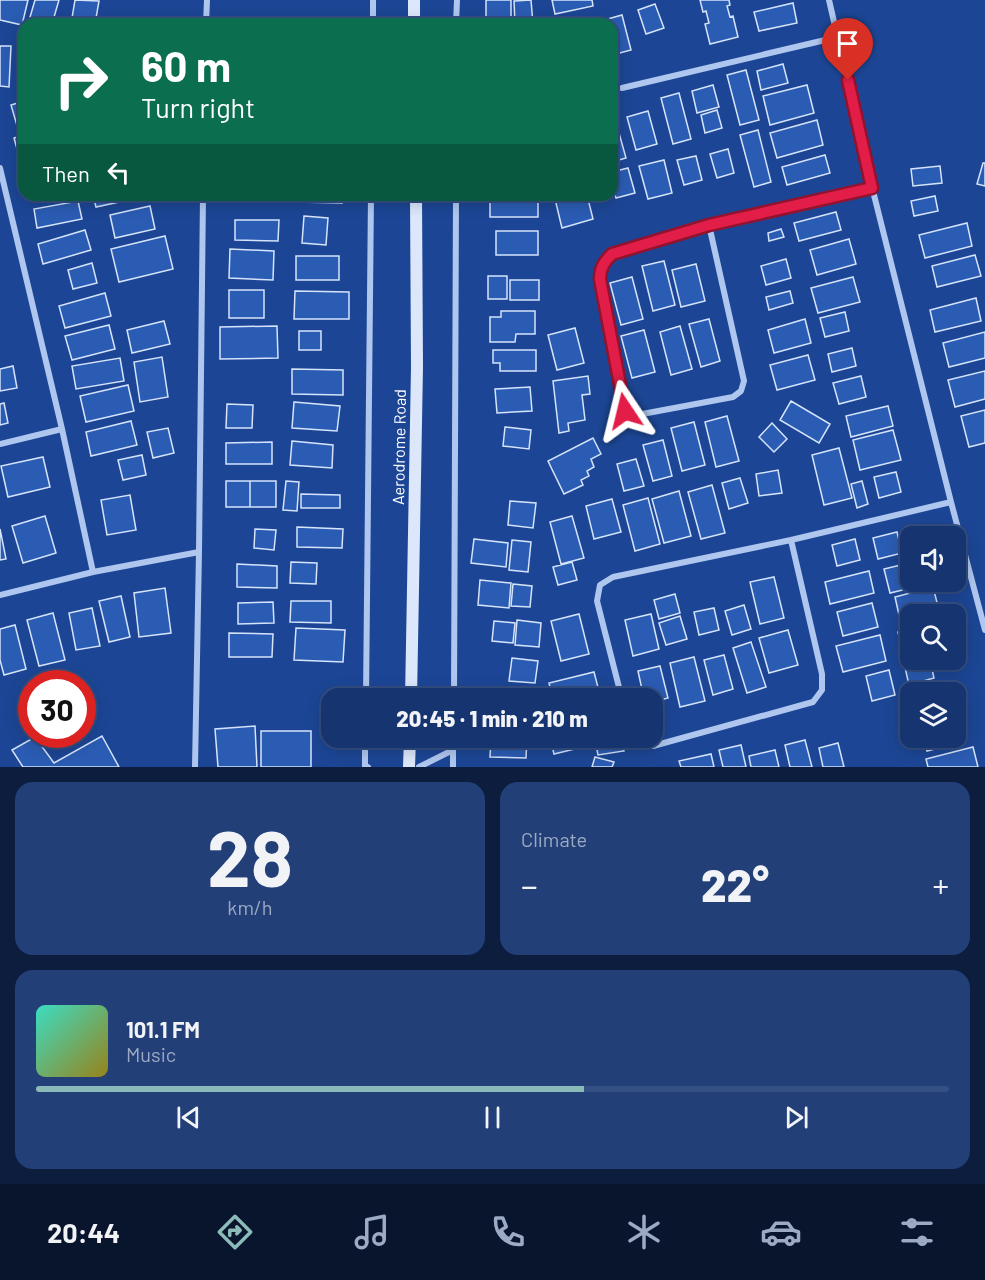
<!DOCTYPE html>
<meta charset="utf-8">
<style>
body{margin:0;font-family:Barlow,sans-serif;background:#223f78;color:#f1f3f6;height:100vh;display:flex;flex-direction:column;font-size:22px;white-space:nowrap}
*{box-sizing:border-box;margin:0}
p{font-size:20px;color:#9daac3}
.icon{flex:none;width:33px;height:33px;fill:none;stroke:currentColor;stroke-width:2;stroke-linecap:round;stroke-linejoin:round}
.map{position:relative;height:767px;overflow:hidden}
.sheet{display:flex;flex-direction:column;gap:15px;padding:15px;background:#0c1d3e;flex:1}
.sheet>*{flex:none}
.banner{position:absolute;left:18px;top:18px;width:600px;height:183px;border-radius:18px;box-shadow:0 3px 15px #0003,0 0 0 2px #344f83;background:#0b6e4f;color:#fff;overflow:hidden}
.controls{position:absolute;left:900px;top:526px;display:grid;gap:12px}
.controls a{display:grid;place-items:center;width:66px;height:66px;border-radius:12px;background:#153470;box-shadow:0 3px 15px #0003,0 0 0 2px #344f83;font-size:30px}
.speed{position:absolute;left:18px;top:670px;display:flex;gap:12px;font-size:30px;font-weight:700;text-align:center}
.speed>*{display:grid;place-content:center;width:78px;height:78px;border-radius:50%;background:#153470;box-shadow:0 3px 15px #0003,0 0 0 2px #344f83;line-height:1}
.speed .limit{border:9px solid #d22;background:#fff;color:#111}
.pin{position:absolute;display:grid;place-items:center;width:51px;height:51px;color:#fff;margin:-62px -26px;border-radius:50% 50% 50% 0;rotate:-45deg;box-shadow:0 0 6px #0007}
.pin .icon{rotate:45deg}
.me{position:absolute;width:66px;margin:-33px;rotate:350deg;stroke-linejoin:round;filter:drop-shadow(0 0 4px #0008)}
.turn{display:flex;align-items:center;gap:21px;height:126px;padding:0 24px;font-size:27px}
.turn .icon{width:78px;height:78px;stroke-width:2.5}
.turn b{display:block;font-size:42px;line-height:51px}
.then{display:flex;align-items:center;height:57px;padding:0 24px;background:#0003;gap:12px;font-size:22px}
.big{font-size:45px;font-weight:800;line-height:1.1}
.sheet .widget{flex:1;display:flex;flex-direction:column;justify-content:center;gap:9px;min-width:0;padding:0 21px;border-radius:18px;background:#223f78}
.sheet .dial{align-items:center;gap:0}
.dial b{font-size:78px;line-height:1}
.song{display:flex;align-items:center;gap:18px}
.cover{width:72px;height:72px;border-radius:9px;background:linear-gradient(135deg,hsl(170 70% 55%),hsl(50 70% 35%))}
.played{height:6px;border-radius:3px;background:linear-gradient(90deg,#8bbbb9 60%,#344f83 60%)}
.keys{display:flex;justify-content:space-around;direction:ltr}
.heat{display:flex;justify-content:space-between;align-items:center;font-size:33px;direction:ltr}
.sheet .tiles{flex:1;display:grid;gap:15px;grid-template-columns:1fr 1fr}
.widget:last-child{grid-column:span 2}
.trip{position:absolute;left:321px;top:688px;width:342px;height:60px;border-radius:18px;background:#153470;box-shadow:0 3px 15px #0003,0 0 0 2px #344f83;font-weight:800;line-height:60px;text-align:center}
.menu{display:flex;height:96px;justify-content:space-around;align-items:center;background:#08152d;color:#9daac3}
.menu .icon{width:42px;height:42px}
.menu .on{color:#8bbbb9}
.menu b{font-size:27px;color:#f1f3f6}
.map>svg:first-child{display:block}
.building{fill:#2b5cb3;stroke:#d5e3fb;stroke-width:1.5}
.lines{fill:none;stroke-linecap:round;stroke-linejoin:round}
.street{stroke:#afc6ef;stroke-width:6}
.secondary{stroke:#dce7fb;stroke-width:12}
.route-casing{stroke:#92132f;stroke-width:15}
.route{stroke:#e11d48;stroke-width:10}
.labels{text-anchor:middle;stroke-width:6;stroke-linejoin:round;paint-order:stroke}
.street-label{font-size:16px;fill:#fff;stroke:#1c4695}
</style>
<div class="map">
<svg width="985" height="767" viewBox="0 0 985 767">
<rect width="100%" height="100%" fill="#1c4695"/>
<!-- building -->
<path class="building" d="M0,0H28L22,25L0,20Z
M35,0H59L52,24H28Z
M75,0L99,1L95,24H71Z
M486,0H511V24H486Z
M531,0L533,24H515L514,1Z
M552,0H592L593,6L555,14Z
M700,0H729L730,5L727,6L730,17L733,16L738,37L710,44L705,24L709,23L706,11L703,12Z
M793,3L797,23L759,31L754,12Z
M655,4L664,28L646,34L638,10Z
M622,15L631,50L612,55V24H598L597,22Z
M225,19L271,20V24H225Z
M0,46H11L9,87L0,86Z
M783,64L788,83L761,90L757,71Z
M746,70L759,120L740,125L727,75Z
M713,85L719,107L697,113L692,91Z
M807,85L814,113L770,125L763,96Z
M679,93L691,139L673,144L661,98Z
M24,101V128L18,129L11,105Z
M717,110L722,128L705,133L701,115Z
M648,111L657,144L636,150L627,117Z
M817,120L823,145L777,158L770,133Z
M758,130L771,182L754,187L740,135Z
M619,133L626,158L612,162V135Z
M24,135V166L22,167L14,138Z
M728,149L734,173L717,178L710,154Z
M825,155L830,173L787,185L782,167Z
M696,156L702,180L684,185L677,160Z
M664,160L672,193L648,199L639,166Z
M983,163H985V186L977,184Z
M940,166L942,183L913,186L911,169Z
M628,168L635,193L616,198L612,185V172Z
M93,195H138V198L96,207Z
M236,195H279V202L236,200Z
M296,195H342V203L296,202Z
M490,195H538V217H490Z
M570,195H587L593,219L562,228L555,199Z
M935,196L938,211L914,216L911,201Z
M78,201L82,219L37,228L34,209Z
M150,206L155,229L115,238L110,215Z
M836,212L841,230L799,241L794,223Z
M304,216L328,218L326,245L302,243Z
M235,220H279L278,241L235,240Z
M967,223L972,246L925,258L919,235Z
M781,229L784,237L769,241L768,233Z
M85,230L91,250L43,264L38,244Z
M496,231H538V255H496Z
M165,236L173,269L119,282L111,249Z
M849,239L856,264L817,275L810,250Z
M230,249L274,251L273,280L229,278Z
M975,255L981,276L937,287L932,266Z
M296,256H339V280H296Z
M786,259L791,278L766,285L761,266Z
M664,261L675,305L653,311L642,266Z
M92,263L97,283L73,289L68,270Z
M696,264L705,301L681,307L672,270Z
M488,276H507V299H488Z
M632,277L643,319L621,325L610,283Z
M853,277L860,302L818,313L811,288Z
M510,280H539V300H510Z
M229,290H264V318H229Z
M295,291L349,292V319H294Z
M790,291L793,303L769,310L766,297Z
M105,293L111,316L65,328L59,306Z
M976,298L981,321L935,332L930,310Z
M501,311H535V334H516L515,342H490V317H501Z
M845,312L849,331L825,337L820,318Z
M709,319L720,361L701,367L689,324Z
M805,319L811,343L774,353L768,330Z
M164,321L170,344L132,353L127,330Z
M109,325L115,349L72,360L65,336Z
M277,326L278,358L220,359V327Z
M680,326L692,369L671,375L660,332Z
M575,328L584,363L557,370L548,335Z
M644,330L655,372L632,378L621,336Z
M299,331H321V350H299Z
M985,332V358L949,367L943,343Z
M852,348L856,366L832,372L828,354Z
M493,350H536V371H500V363H493Z
M808,355L815,380L777,390L770,365Z
M162,357L168,397L140,402L134,362Z
M120,358L124,381L76,389L72,366Z
M13,366L17,388L0,391V369Z
M292,369L343,370V395L292,394Z
M985,371V399L955,407L948,380Z
M588,376L590,394L582,395L585,420L568,423L569,431L559,433L553,381Z
M861,376L866,397L839,404L833,383Z
M128,385L134,411L86,422L80,396Z
M530,387L532,411L497,413L495,389Z
M791,401L830,424L819,443L780,420Z
M294,402L340,406L337,431L292,428Z
M4,403L8,423L0,425V404Z
M227,404L253,405L252,428H226Z
M888,406L893,426L851,437L846,416Z
M985,410V443L969,447L961,416Z
M727,416L739,461L716,467L705,422Z
M131,421L137,445L91,456L86,432Z
M694,422L705,465L682,471L671,428Z
M772,423L787,439L774,452L759,437Z
M505,427L531,430L529,449L503,446Z
M168,428L174,453L153,458L147,432Z
M893,430L901,460L860,470L853,440Z
M593,438L601,454L591,459L594,467L587,471L589,476L581,480L583,485L564,494L548,461Z
M663,440L672,476L653,481L643,445Z
M292,441L333,445L332,468L290,465Z
M272,442V464H226V443Z
M839,448L852,498L824,505L812,455Z
M142,455L146,475L123,480L118,460Z
M43,457L50,487L8,497L1,466Z
M636,459L644,486L624,491L617,464Z
M778,470L782,493L759,496L756,474Z
M896,472L901,492L879,498L874,477Z
M740,478L748,503L729,509L722,483Z
M226,481H250V507H226Z
M250,481H276V507H250Z
M286,481L299,482L297,511L283,510Z
M862,481L868,504L857,508L851,484Z
M712,485L725,533L701,539L688,492Z
M679,491L691,536L664,543L652,499Z
M301,494L340,495V508H301Z
M130,495L136,530L107,535L101,500Z
M648,498L660,544L635,551L623,505Z
M612,499L621,532L594,539L586,506Z
M510,501L536,503L533,528L508,525Z
M45,516L56,553L23,563L12,526Z
M572,516L584,558L561,564L550,522Z
M297,527L343,529L342,548L297,547Z
M0,529L6,559L0,560Z
M255,529L276,530L274,550L254,548Z
M897,532L902,553L878,559L873,538Z
M474,539L508,543L506,567L471,563Z
M855,539L860,560L837,566L832,545Z
M512,540L531,542L528,572L509,570Z
M291,562L317,563L316,584L290,583Z
M572,562L577,580L558,585L553,567Z
M909,563L910,569V582H914L915,587L890,593L884,569Z
M237,564L277,566V588L237,587Z
M869,571L874,593L830,604L825,582Z
M774,577L784,618L760,624L750,582Z
M480,580L511,583L509,608L478,605Z
M513,584L532,586L530,607L511,606Z
M933,587L940,614L910,615V621L901,624L895,597Z
M165,588L171,633L139,637L134,593Z
M675,594L680,613L659,619L654,600Z
M121,596L130,637L109,642L99,601Z
M291,601H331V623L290,622Z
M273,602L274,623L238,624V603Z
M872,603L878,627L843,636L837,612Z
M744,605L751,629L732,635L725,611Z
M92,608L100,646L76,650L69,613Z
M714,608L719,630L699,635L694,612Z
M53,613L65,660L39,666L27,620Z
M579,614L589,654L561,661L551,621Z
M651,614L659,649L633,656L625,620Z
M680,616L687,639L666,645L659,623Z
M517,620L541,623L539,647L515,645Z
M494,621L515,623L513,643L492,641Z
M15,625L26,669L4,675L0,660V629Z
M296,628L345,630L343,662L294,660Z
M910,629V652L903,653L898,632Z
M788,630L798,665L769,673L759,638Z
M229,633L273,634L272,657H229Z
M880,635L886,661L843,672L836,646Z
M751,642L766,687L747,693L733,648Z
M724,655L733,689L713,695L704,660Z
M694,657L705,701L680,707L670,663Z
M512,658L538,661L535,683L509,681Z
M915,660H930L934,678L909,685L904,663Z
M660,666L668,698L652,702V699H644L638,671Z
M889,670L895,695L872,701L866,676Z
M594,672L601,699H584L583,695L567,699H553L549,683Z
M949,685L951,693H915Z
M956,716H957L963,742L927,751L924,738H956Z
M255,726L257,767H218L215,729Z
M261,731H311V767H261Z
M102,736L119,767H23L12,750L35,737L54,763Z
M491,738H527L526,758L490,757Z
M550,738H585L587,746L554,754Z
M805,740L812,767H790L785,745Z
M622,742L624,751L598,755L596,745Z
M838,743L844,767H823L819,748Z
M741,745L746,767H723L719,750Z
M973,747L978,767H928L926,759Z
M775,750L779,767H751L749,756Z
M711,754L714,767H681L679,761Z
M595,757L614,762L612,767H592Z"/>
<g class="lines">
<!-- street -->
<path class="street" d="M206,24L207,0
M373,24V0
M456,24L457,0
M622,88L838,37
M0,168L62,429L93,572
M872,187L951,502L985,630
M709,225L744,381L741,391L733,397L637,415H629L625,411L600,279C600,268 604,262 612,254L709,225L872,187L829,0
M0,444L62,429
M0,595L93,572L199,552L203,195
M366,699L371,195
M454,699L456,195
M622,699L597,601L600,585L613,577L791,540L951,502
M365,738V766L368,767
M632,738L642,745L653,746L813,702L822,690V674L791,540
M195,767L199,552
M419,767L453,750
M453,767V738"/>
<!-- secondary -->
<path class="secondary" d="M414,0V24
M411,699L417,367L416,195
M409,767L410,738"/>
</g>
<g class="lines">
<!-- route casing -->
<g class="route-casing">
<path id="route" d="M625,411L600,279C600,268 604,262 612,254L709,225L872,188L848,80"/>
</g>
<!-- route -->
<use href="#route" class="route"/>
</g>
<g class="labels">
<!-- street labels -->
<g class="street-label">
<text transform="translate(399 447) rotate(-89)" y="6">Aerodrome Road</text>
</g>
</g>
</svg>
<div class="controls">
<a><svg class="icon" aria-label="sound" viewBox="0 0 24 24"><path d="M4 9h4l5-4v14l-5-4H4zM17 9q2 3 0 6"/></svg></a>
<a><svg class="icon" aria-label="search" viewBox="0 0 24 24"><circle cx="10" cy="10" r="6"/><path d="M15 15l6 6"/></svg></a>
<a><svg class="icon" aria-label="layers" viewBox="0 0 24 24"><path d="M12 4l9 5-9 5-9-5zM3 14l9 5 9-5"/></svg></a>
</div>
<div class="speed"><div class="limit">30</div></div>
<div class="pin" style="left:848px;top:80px;background:#d93025"><svg class="icon" aria-label="arrive" viewBox="0 0 24 24"><path d="M6 21V4h12l-3 4 3 4H6"/></svg></div>
<svg class="me" style="left:625px;top:411px" viewBox="-20 -20 40 40"><path d="M0-17L14 15 0 8-14 15z" fill="#e11d48" stroke="#fff" stroke-width="4"/></svg>
<div class="trip">20:45 · 1 min · 210 m</div>
<div class="banner">
<div class="turn"><svg class="icon" aria-label="right" viewBox="0 0 24 24"><path d="M7 20v-9h11M14 6l5 5-5 5"/></svg><div><b>60 m</b>Turn right</div></div>
<div class="then">Then<svg class="icon" aria-label="left" viewBox="0 0 24 24"><path d="M17 20v-9H6M10 6l-5 5 5 5"/></svg></div>
</div>
</div>
<section class="sheet">
<div class="tiles">
<div class="widget dial"><b>28</b><p>km/h</p></div>
<div class="widget"><p>Climate</p>
<div class="heat"><a>−</a><b class="big">22°</b><a>+</a></div>
</div>
<div class="widget">
<div class="song"><i class="cover"></i><div><b>101.1 FM</b><p>Music</p></div></div>
<div class="played"></div>
<div class="keys"><svg class="icon" aria-label="previous" viewBox="0 0 24 24"><path d="M18 5L8 12l10 7zM5 5v14"/></svg><svg class="icon" aria-label="pause" viewBox="0 0 24 24"><path d="M8 5v14M16 5v14"/></svg><svg class="icon" aria-label="next" viewBox="0 0 24 24"><path d="M6 5l10 7-10 7zM19 5v14"/></svg></div>
</div>
</div>
</section>
<nav class="menu">
<b>20:44</b>
<svg class="icon on" aria-label="directions" viewBox="0 0 24 24"><path d="M12 3l9 9-9 9-9-9zM9 14v-3h6M13 9l2 2-2 2"/></svg>
<svg class="icon" aria-label="music" viewBox="0 0 24 24"><path d="M9 18V5l10-2v13"/><circle cx="6" cy="18" r="3"/><circle cx="16" cy="16" r="3"/></svg>
<svg class="icon" aria-label="phone" viewBox="0 0 24 24"><path d="M5 4h4l2 5-3 2q2 4 5 5l2-3 5 2v4C11 20 4 13 5 4z"/></svg>
<svg class="icon" aria-label="climate" viewBox="0 0 24 24"><path d="M12 3v18M4 7l16 10M4 17L20 7"/></svg>
<svg class="icon" aria-label="car" viewBox="0 0 24 24"><path d="M5 17H2v-5l4-1 3-4h7l3 4 3 1v5h-3M9 17h6M6 11h13"/><circle cx="7" cy="17" r="2"/><circle cx="17" cy="17" r="2"/></svg>
<svg class="icon" aria-label="filters" viewBox="0 0 24 24"><path d="M4 7h16M4 17h16"/><circle cx="9" cy="7" r="2"/><circle cx="15" cy="17" r="2"/></svg>
</nav>
